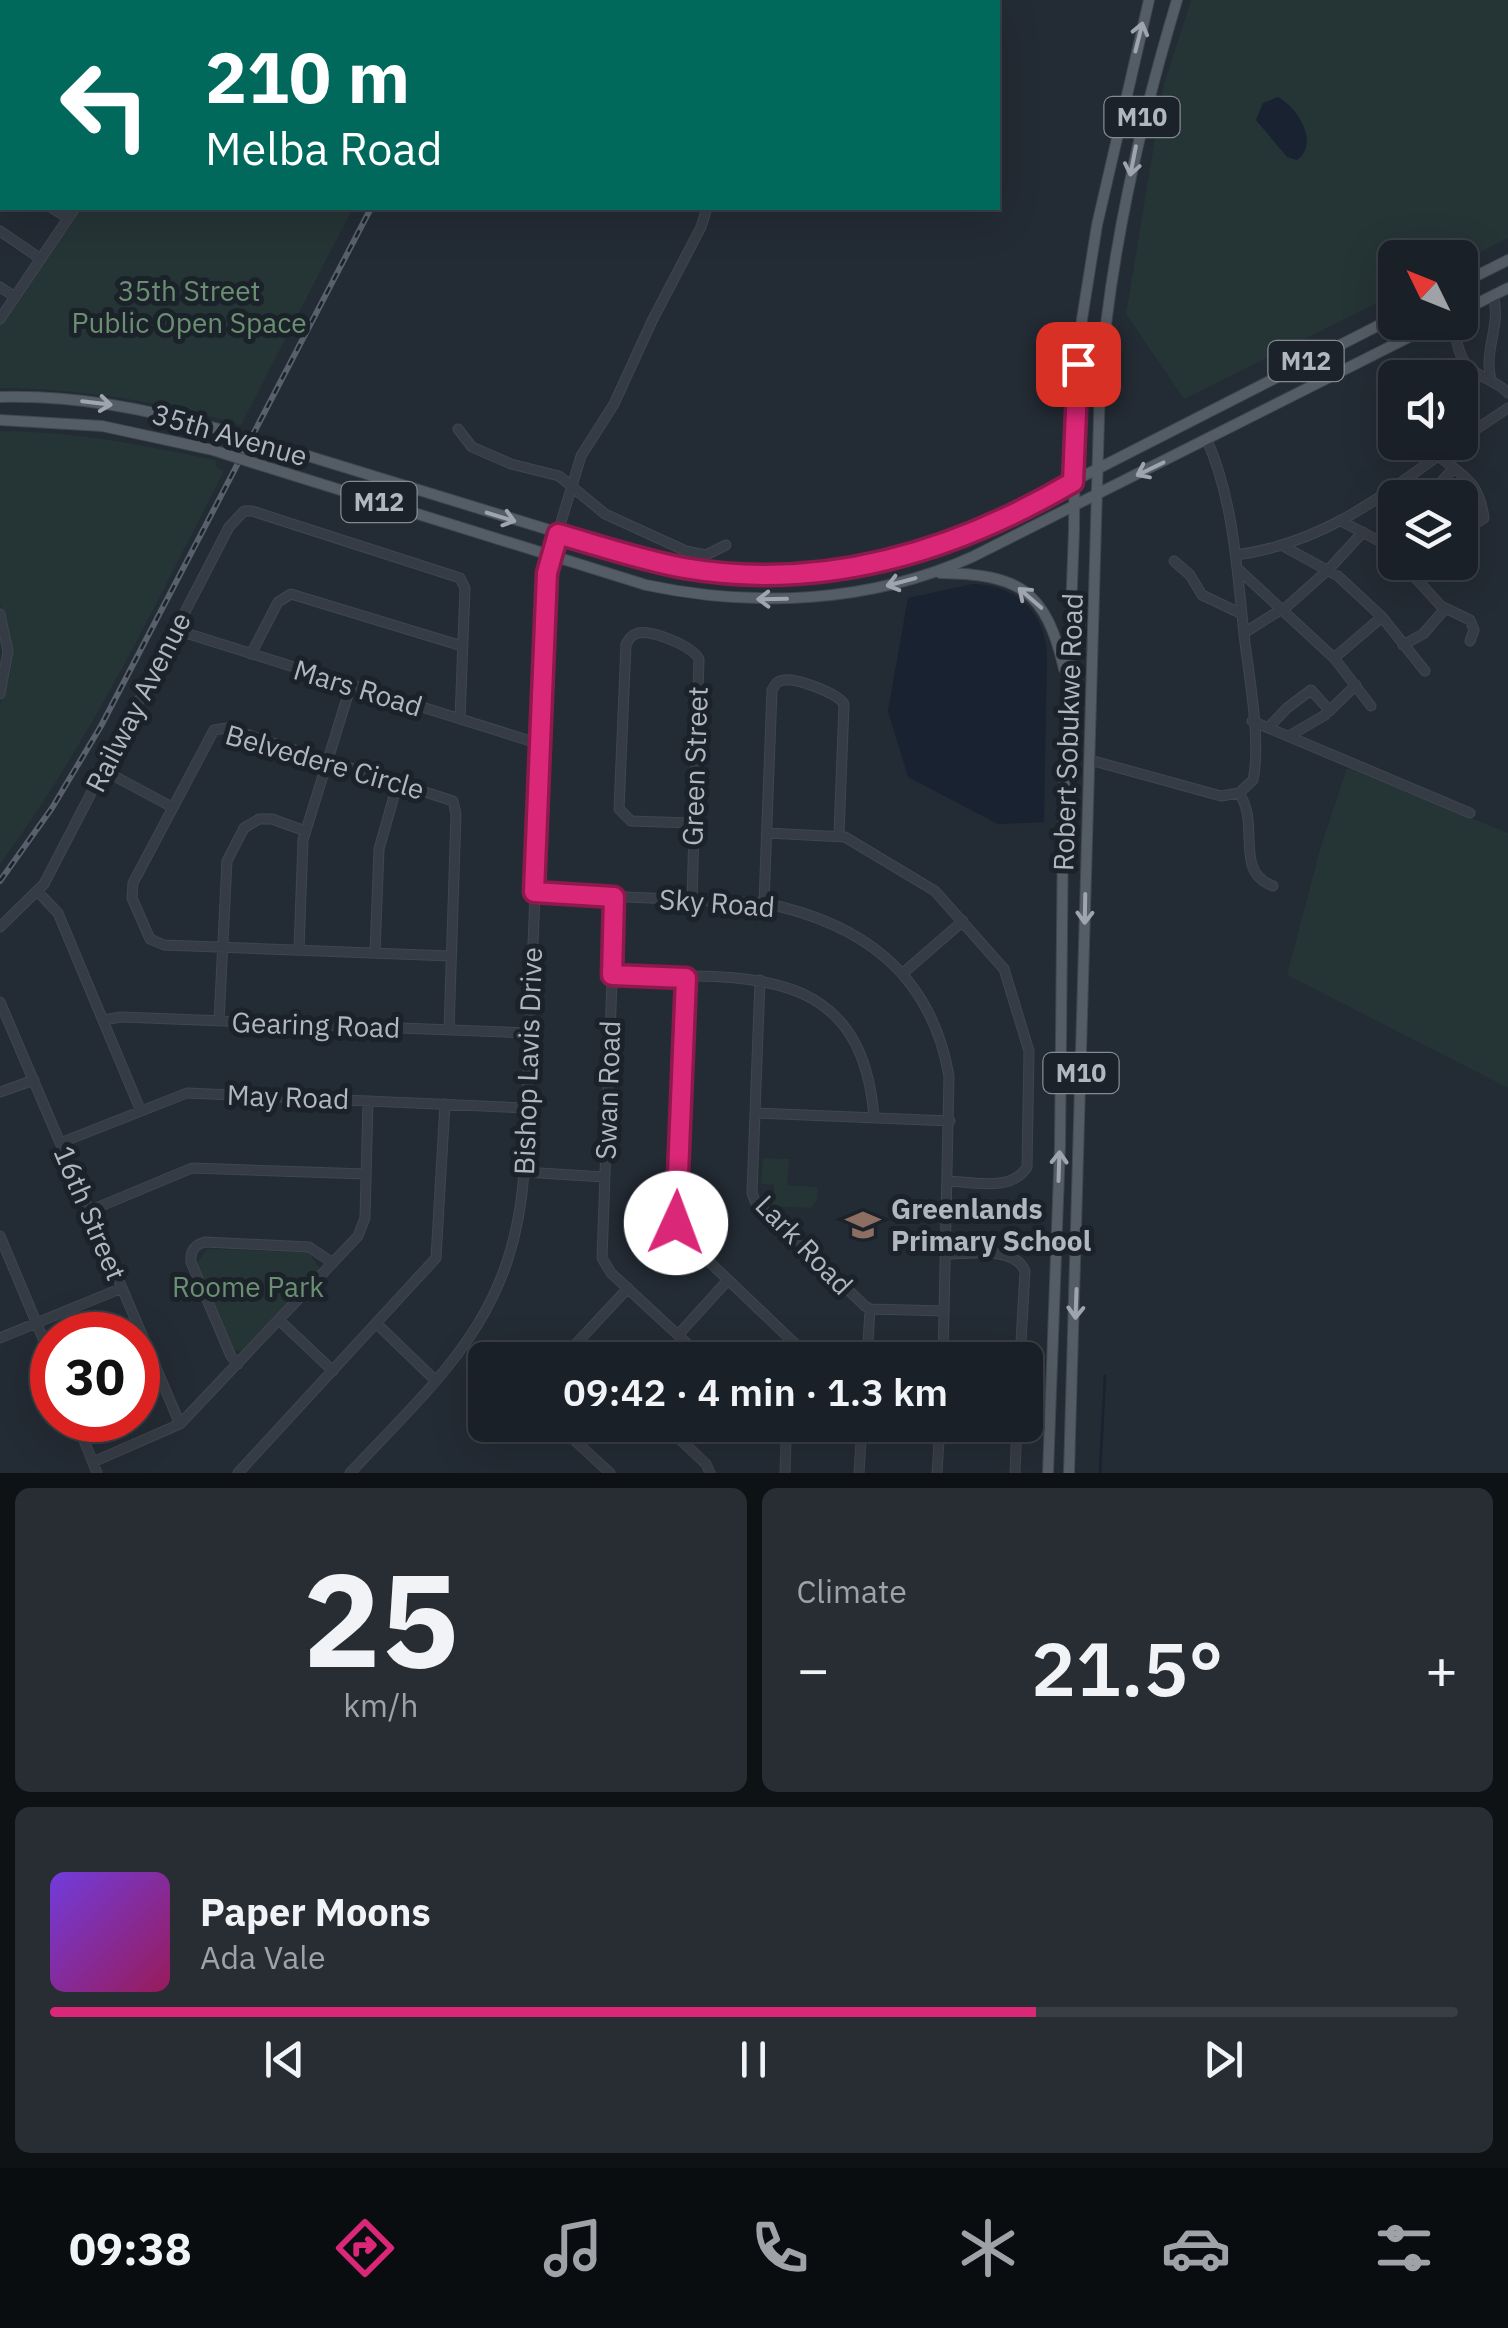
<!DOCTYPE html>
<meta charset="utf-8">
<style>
body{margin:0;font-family:"IBM Plex Sans",sans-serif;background:#272d33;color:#f1f3f6;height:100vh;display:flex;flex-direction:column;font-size:38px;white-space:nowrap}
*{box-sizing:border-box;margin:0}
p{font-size:32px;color:#9fa3a7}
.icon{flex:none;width:55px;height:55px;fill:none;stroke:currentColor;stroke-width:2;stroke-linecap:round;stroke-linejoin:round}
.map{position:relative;height:1473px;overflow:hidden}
.side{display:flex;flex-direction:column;gap:15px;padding:15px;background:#0e1215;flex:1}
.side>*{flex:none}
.top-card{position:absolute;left:0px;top:0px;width:1000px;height:210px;box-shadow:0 10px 40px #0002,0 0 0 2px #383e44;background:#00695c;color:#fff;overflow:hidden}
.needle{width:65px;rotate:313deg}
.fabs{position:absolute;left:1378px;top:240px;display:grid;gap:20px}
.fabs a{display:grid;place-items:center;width:100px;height:100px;border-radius:15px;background:#1a2027;box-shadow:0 10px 40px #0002,0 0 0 2px #383e44;font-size:50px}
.speed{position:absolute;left:30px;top:1312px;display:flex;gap:20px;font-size:50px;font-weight:700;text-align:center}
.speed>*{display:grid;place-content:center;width:130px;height:130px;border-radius:50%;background:#1a2027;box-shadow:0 10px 40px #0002,0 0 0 2px #383e44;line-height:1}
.speed .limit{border:15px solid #d22;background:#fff;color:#111}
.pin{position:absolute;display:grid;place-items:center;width:85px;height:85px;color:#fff;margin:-42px;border-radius:20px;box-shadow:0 5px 15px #0006}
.me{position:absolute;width:110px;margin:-55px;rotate:2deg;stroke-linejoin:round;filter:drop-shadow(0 0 8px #0008)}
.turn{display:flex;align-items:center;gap:35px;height:210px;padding:0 40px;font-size:45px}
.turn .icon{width:130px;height:130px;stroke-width:2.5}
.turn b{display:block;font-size:70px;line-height:85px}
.big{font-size:75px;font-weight:600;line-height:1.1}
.side .card{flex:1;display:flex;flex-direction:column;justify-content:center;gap:15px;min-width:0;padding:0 35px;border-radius:15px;background:#272d33}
.side .dial{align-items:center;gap:0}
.dial b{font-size:130px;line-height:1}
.song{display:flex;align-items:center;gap:30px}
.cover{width:120px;height:120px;border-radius:15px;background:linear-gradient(135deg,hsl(260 70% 55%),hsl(330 70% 35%))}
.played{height:10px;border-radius:5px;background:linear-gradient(90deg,#db2777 70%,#383e44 70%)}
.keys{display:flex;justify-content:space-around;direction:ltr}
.heat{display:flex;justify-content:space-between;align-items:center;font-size:55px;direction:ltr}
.side .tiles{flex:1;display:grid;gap:15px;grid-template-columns:1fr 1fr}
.card:last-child{grid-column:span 2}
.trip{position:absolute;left:468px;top:1342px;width:575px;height:100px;border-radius:15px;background:#1a2027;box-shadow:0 10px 40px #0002,0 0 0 2px #383e44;font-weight:600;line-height:100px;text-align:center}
.tabs{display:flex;height:160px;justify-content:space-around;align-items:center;background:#0a0d10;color:#9fa3a7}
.tabs .icon{width:70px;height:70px}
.tabs .active{color:#db2777}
.tabs b{font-size:45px;color:#f1f3f6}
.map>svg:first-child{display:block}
.green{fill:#253435}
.water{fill:#182230}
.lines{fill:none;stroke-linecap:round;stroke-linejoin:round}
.stream{stroke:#182230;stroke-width:2.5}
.minor-casing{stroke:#3f464e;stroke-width:11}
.major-casing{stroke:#3f464e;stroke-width:12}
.minor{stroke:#363c45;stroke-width:9}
.major{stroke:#545c65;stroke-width:10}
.rail-casing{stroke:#58616b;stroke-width:6}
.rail{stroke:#1b2229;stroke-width:2.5;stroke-dasharray:8;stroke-linecap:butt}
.major-bridge-casing{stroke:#3f464e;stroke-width:12;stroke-linecap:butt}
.major-bridge{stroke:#545c65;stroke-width:10}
.oneway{stroke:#9ea5af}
.route-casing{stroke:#8e194d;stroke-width:25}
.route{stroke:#db2777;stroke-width:18}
.labels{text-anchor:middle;stroke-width:10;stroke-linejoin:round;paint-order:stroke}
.shield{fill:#1b2229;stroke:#838a93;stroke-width:2.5}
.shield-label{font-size:25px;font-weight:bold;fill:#b0b7c1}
.park-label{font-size:28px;fill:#6b8f72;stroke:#1b2229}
.street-label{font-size:28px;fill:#b0b7c1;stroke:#1b2229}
.poi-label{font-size:28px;font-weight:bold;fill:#b0b7c1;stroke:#1b2229;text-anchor:start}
</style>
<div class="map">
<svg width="1508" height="1473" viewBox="0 0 1508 1473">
<rect width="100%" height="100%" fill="#232b34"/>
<!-- green -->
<path class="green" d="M1191,0H1508V238L1460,262V258H1395V294L1184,399L1126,314L1164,84Z
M77,208H353L241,425C161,402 84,389 0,388V314Z
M0,431C74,431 143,445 215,460L217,468L224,471C155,606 90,742 0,864V704C16,669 15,640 0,605Z
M1347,768L1508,833V1088L1287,975L1320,849Z
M763,1158L789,1159L787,1185L818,1187L817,1201L811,1208L773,1206L774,1185L761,1184Z
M208,1249L308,1252L320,1269L242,1351L235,1350L197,1262Z"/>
<!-- water -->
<path class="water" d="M1278,97C1298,108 1320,143 1297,160L1287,157L1256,120L1263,103Z
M973,584C1016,585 1046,613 1047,656L1044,822L998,824L908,777L888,711L908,598Z"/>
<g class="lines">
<!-- stream -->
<path class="stream" d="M1100,1473L1105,1376"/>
<!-- minor casing -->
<g class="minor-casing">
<path id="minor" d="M68,0L71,2
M143,0L146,2
M261,0L265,2
M407,0L411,2
M25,2L27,0
M81,2L83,0
M214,2L215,0
M436,2L437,0
M0,38L2,35
M0,59L2,60
M0,123L2,119
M0,172L2,174
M52,208L68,218
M0,231L41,259
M0,287L15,297
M0,319L75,208
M1452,322C1456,335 1457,353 1466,364C1476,377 1496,380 1508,393
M1491,379C1483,350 1502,325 1493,295
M458,429L472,447L511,464L559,476L605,514L686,551L706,555L726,545
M1460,440L1508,408
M1438,456C1465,477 1479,482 1484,518L1460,533
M1426,498L1454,468
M1343,522L1379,541L1395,556
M1281,545L1338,576L1382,617L1425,671
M1236,555C1326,543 1386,493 1457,442
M1174,561L1190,575L1202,595L1242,614
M1401,562L1441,606L1470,620L1474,630L1470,641
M1447,562L1452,567
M1238,569L1334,658L1371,706
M1283,610L1329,569L1363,532
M0,614L8,651L0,694
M176,630L540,744
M1244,633L1282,609
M1403,645L1423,634L1445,609
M251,654L278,602L291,594L462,646
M1334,658L1382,617
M1252,721L1470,813
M1269,727L1287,708L1311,690L1330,711
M1289,736L1325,715L1356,685
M1090,760L1221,796L1239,793L1253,780C1261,744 1250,681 1245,643C1237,575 1235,504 1207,440
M103,770L172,807
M1239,793C1261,825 1233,871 1273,886
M691,823L631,821L619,809L626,644C630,638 631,635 638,633C653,630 692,646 699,659L692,900
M767,833L845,837L935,891L1004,969L1029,1051L1027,1167C1012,1192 974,1182 948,1181
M39,893L58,913L140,1109
M534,893L764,903C862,923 931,973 949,1076L943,1360
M615,897L602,1258L611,1273L705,1360
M764,903L772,690C776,684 776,681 784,680C797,678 837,693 844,704L839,834
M0,927L44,884L229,527L244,511H252L460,578L465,588L460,719
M299,949L303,840L351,685
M375,953L379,849L398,782
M902,974L963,921
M612,975C734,979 862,955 874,1118
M686,977L676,1230L812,1360
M760,980L752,1193L755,1201L865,1306L870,1309L944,1311
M0,1002L180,1424
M103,1020L121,1017L529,1033
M219,1021L227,861L244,828L259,819H272L305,831
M449,1030L456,814L453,801L227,728L214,730L133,883L132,898L150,939L164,945L450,956
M0,1092L34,1080
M755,1113L950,1121
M60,1143L187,1093L526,1108
M524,1172L604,1177
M89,1211L192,1168L366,1174
M0,1236L52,1360
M946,1254C969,1254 1015,1246 1025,1271L1020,1360
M279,1320L333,1371
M377,1324L436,1381
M678,1335L727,1281
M0,1338L122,1288
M577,1343L596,1360
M561,1360L628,1288
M867,1360L870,1309
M238,1364L231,1356L191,1262C190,1251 194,1245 205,1242L309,1247L333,1263
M76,1420L97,1473
M558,1425L610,1473
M665,1425L706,1464L710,1473
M773,1425L786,1442L785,1473
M93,1462L180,1424L358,1236L365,1218L368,1101
M238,1473L436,1258L445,1104
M350,1473C442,1375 514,1316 524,1172L548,565L581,456L614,404L652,321L701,227L707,208
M859,1473L862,1425
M937,1473L940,1425
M1015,1473L1017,1425"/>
</g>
<!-- major casing -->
<g class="major-casing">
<path id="major" d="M1460,284L1508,260
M1460,312L1508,288
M0,397C75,395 147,409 219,429
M0,420L102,426L213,450
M282,448L657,563C758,582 864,578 960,539L1395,317
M257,464L646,585C755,608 870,603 972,557L1439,322
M940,573C1019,574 1046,590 1064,669
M1048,1473L1060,1146L1063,826L1074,531L1075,408L1082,319L1097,225L1149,0
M1069,1473L1100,383C1111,250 1139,127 1177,0"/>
</g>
<!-- minor -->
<use href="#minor" class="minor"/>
<!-- major -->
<use href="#major" class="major"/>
<!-- rail casing -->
<g class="rail-casing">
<path id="rail" d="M473,2L474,0
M0,881L52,808L101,726L371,208"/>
</g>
<!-- rail -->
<use href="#rail" class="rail"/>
<!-- major-bridge casing -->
<g class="major-bridge-casing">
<path id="major-bridge" d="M219,429L282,448
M213,450L257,464"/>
</g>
<!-- major-bridge -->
<use href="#major-bridge" class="major-bridge"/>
</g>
<!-- one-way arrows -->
<defs><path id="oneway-shaft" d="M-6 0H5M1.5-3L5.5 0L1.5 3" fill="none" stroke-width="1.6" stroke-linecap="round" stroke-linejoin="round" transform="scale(2.5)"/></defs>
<g class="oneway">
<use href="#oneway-shaft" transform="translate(1139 37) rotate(-76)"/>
<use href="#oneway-shaft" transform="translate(1133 161) rotate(101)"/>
<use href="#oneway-shaft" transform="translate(97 403) rotate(7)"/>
<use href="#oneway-shaft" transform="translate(1150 469) rotate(154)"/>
<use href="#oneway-shaft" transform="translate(501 517) rotate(17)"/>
<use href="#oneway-shaft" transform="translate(901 582) rotate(165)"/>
<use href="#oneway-shaft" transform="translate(1030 598) rotate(-139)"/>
<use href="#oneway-shaft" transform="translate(772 599) rotate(179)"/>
<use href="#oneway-shaft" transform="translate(1085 909) rotate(91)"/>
<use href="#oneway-shaft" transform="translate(1059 1166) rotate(-88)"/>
<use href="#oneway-shaft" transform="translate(1076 1304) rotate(92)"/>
</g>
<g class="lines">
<!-- route casing -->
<g class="route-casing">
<path id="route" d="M676,1223L686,978L612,975L614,897L534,892L547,573L558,534C600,546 641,560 684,568C823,592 954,552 1073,482L1078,364"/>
</g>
<!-- route -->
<use href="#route" class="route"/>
</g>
<!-- icons -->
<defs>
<g id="school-bare" transform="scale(2.7)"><path d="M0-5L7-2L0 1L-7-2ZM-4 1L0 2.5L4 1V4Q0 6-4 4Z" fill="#8d6e63" stroke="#1b2229" stroke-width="2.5" paint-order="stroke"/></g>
</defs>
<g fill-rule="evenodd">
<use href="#school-bare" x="863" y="1225"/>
</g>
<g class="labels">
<!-- shield labels -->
<g class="shield">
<rect x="1104.5" y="97" width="75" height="40" rx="8"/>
<rect x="1268.5" y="341" width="75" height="40" rx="8"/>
<rect x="341.5" y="482" width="75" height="40" rx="8"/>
<rect x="1043.5" y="1053" width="75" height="40" rx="8"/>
</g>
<g class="shield-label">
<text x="1142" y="126">M10</text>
<text x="1306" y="370">M12</text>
<text x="379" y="511">M12</text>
<text x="1081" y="1082">M10</text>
</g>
<!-- park labels -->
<g class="park-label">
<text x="189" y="301">35th Street<tspan x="189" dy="32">Public Open Space</tspan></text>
<text x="248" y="1297">Roome Park</text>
</g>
<!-- street labels -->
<g class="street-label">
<text transform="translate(230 435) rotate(16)" y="10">35th Avenue</text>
<text transform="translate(358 688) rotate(17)" y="10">Mars Road</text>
<text transform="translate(138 702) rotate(-63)" y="10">Railway Avenue</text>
<text transform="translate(1068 732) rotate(-88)" y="10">Robert Sobukwe Road</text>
<text transform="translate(325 762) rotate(16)" y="10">Belvedere Circle</text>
<text transform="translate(695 766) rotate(-88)" y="10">Green Street</text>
<text transform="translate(717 903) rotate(4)" y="10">Sky Road</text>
<text transform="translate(316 1025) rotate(2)" y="10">Gearing Road</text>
<text transform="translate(528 1061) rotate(-88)" y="10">Bishop Lavis Drive</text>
<text transform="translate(608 1090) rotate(-88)" y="10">Swan Road</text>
<text transform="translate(288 1097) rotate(2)" y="10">May Road</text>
<text transform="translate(90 1213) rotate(67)" y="10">16th Street</text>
<text transform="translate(804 1245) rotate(46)" y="10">Lark Road</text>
</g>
<!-- poi labels -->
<g class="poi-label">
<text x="891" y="1219">Greenlands<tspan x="891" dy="32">Primary School</tspan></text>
</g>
</g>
</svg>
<div class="fabs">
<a><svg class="needle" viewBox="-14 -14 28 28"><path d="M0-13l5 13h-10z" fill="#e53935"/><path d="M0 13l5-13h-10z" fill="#9fa3a7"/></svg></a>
<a><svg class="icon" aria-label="sound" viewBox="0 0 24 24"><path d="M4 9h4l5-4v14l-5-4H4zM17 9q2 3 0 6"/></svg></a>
<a><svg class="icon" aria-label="layers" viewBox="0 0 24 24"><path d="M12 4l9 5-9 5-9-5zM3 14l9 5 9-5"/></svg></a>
</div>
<div class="speed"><div class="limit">30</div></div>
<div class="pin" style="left:1078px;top:364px;background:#d93025"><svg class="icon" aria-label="arrive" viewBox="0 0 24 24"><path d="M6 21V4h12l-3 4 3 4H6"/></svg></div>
<svg class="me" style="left:676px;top:1223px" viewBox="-20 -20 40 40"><circle r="19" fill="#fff"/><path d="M0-13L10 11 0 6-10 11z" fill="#db2777"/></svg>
<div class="trip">09:42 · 4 min · 1.3 km</div>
<div class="top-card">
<div class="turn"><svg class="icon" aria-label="left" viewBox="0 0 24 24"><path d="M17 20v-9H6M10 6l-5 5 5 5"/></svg><div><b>210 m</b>Melba Road</div></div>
</div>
</div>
<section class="side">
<div class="tiles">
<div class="card dial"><b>25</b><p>km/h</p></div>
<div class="card"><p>Climate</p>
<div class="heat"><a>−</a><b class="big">21.5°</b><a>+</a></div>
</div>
<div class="card">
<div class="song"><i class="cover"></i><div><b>Paper Moons</b><p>Ada Vale</p></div></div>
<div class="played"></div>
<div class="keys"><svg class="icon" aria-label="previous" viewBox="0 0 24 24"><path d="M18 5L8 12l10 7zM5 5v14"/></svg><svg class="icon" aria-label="pause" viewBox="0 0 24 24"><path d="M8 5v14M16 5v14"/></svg><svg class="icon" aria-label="next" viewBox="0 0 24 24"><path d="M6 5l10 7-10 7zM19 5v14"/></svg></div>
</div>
</div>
</section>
<nav class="tabs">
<b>09:38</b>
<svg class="icon active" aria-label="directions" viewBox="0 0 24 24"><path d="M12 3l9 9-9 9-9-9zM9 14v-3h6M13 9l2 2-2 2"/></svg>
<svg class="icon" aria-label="music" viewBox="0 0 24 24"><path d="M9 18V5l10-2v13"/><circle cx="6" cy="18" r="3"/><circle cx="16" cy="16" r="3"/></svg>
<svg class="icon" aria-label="phone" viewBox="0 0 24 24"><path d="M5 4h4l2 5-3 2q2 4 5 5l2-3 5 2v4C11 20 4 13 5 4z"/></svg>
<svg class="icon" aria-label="climate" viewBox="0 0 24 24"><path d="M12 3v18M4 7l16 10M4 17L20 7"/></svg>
<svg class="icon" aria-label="car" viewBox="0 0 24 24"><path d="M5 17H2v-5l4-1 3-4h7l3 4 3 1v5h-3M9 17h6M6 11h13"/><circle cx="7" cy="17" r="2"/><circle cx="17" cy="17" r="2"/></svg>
<svg class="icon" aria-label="filters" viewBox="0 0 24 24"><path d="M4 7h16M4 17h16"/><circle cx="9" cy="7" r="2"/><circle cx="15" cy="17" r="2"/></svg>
</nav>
